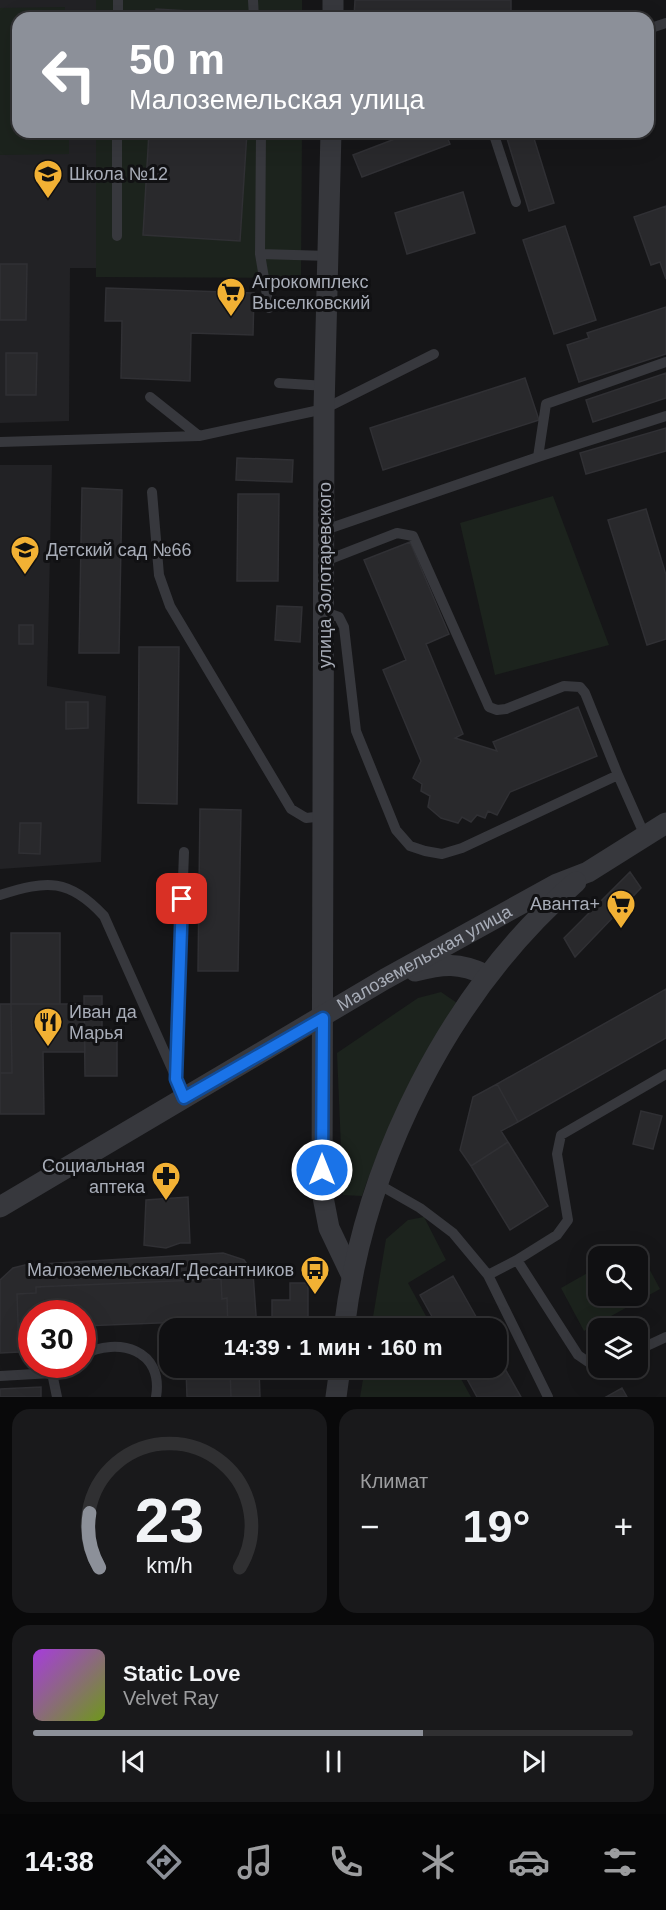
<!DOCTYPE html>
<html lang="ru">
<meta charset="utf-8">
<style>
body{margin:0;font-family:Arial,sans-serif;background:#19191b;color:#f1f3f6;height:100vh;display:flex;flex-direction:column;font-size:22px;white-space:nowrap}
*{box-sizing:border-box;margin:0}
p{font-size:20px;color:#9c9d9f}
.icon{flex:none;width:33px;height:33px;fill:none;stroke:currentColor;stroke-width:2;stroke-linecap:round;stroke-linejoin:round}
.map{position:relative;height:1397px;overflow:hidden}
.drawer{display:flex;flex-direction:column;gap:12px;padding:12px;background:#09090a;flex:1}
.drawer>*{flex:none}
.top-card{position:absolute;left:12px;top:12px;width:642px;height:126px;border-radius:18px;box-shadow:0 6px 24px #0002,0 0 0 2px #303032;background:#8c9099;color:#fff;overflow:hidden}
.buttons{position:absolute;left:588px;top:1246px;display:grid;gap:12px}
.buttons a{display:grid;place-items:center;width:60px;height:60px;border-radius:12px;background:#101012;box-shadow:0 6px 24px #0002,0 0 0 2px #303032;font-size:30px}
.speed{position:absolute;left:18px;top:1300px;display:flex;gap:12px;font-size:30px;font-weight:700;text-align:center}
.speed>*{display:grid;place-content:center;width:78px;height:78px;border-radius:50%;background:#101012;box-shadow:0 6px 24px #0002,0 0 0 2px #303032;line-height:1}
.speed .limit{border:9px solid #d22;background:#fff;color:#111}
.pin{position:absolute;display:grid;place-items:center;width:51px;height:51px;color:#fff;margin:-26px;border-radius:12px;box-shadow:0 3px 9px #0006}
.me{position:absolute;width:66px;margin:-33px;rotate:0deg;stroke-linejoin:round;filter:drop-shadow(0 0 4px #0008)}
.turn{display:flex;align-items:center;gap:21px;height:126px;padding:0 18px;font-size:27px}
.turn .icon{width:78px;height:78px;stroke-width:2.5}
.turn b{display:block;font-size:42px;line-height:51px}
.big{font-size:45px;font-weight:600;line-height:1.1}
.drawer .tile{flex:1;display:flex;flex-direction:column;justify-content:center;gap:9px;min-width:0;padding:0 21px;border-radius:18px;background:#19191b}
.drawer .dial{align-items:center;gap:0}
.dial svg{height:156px;overflow:visible;fill:none;stroke:#303032;stroke-width:7;stroke-linecap:round;text-anchor:middle}
.dial text{fill:#f1f3f6;stroke:none}
.song{display:flex;align-items:center;gap:18px}
.cover{width:72px;height:72px;border-radius:9px;background:linear-gradient(135deg,hsl(280 70% 55%),hsl(80 70% 35%))}
.played{height:6px;border-radius:3px;background:linear-gradient(90deg,#8c9099 65%,#303032 65%)}
.keys{display:flex;justify-content:space-around;direction:ltr}
.heat{display:flex;justify-content:space-between;align-items:center;font-size:33px;direction:ltr}
.drawer .tiles{flex:1;display:grid;gap:12px;grid-template-columns:1fr 1fr}
.tile:last-child{grid-column:span 2}
.trip{position:absolute;left:159px;top:1318px;width:348px;height:60px;border-radius:18px;background:#101012;box-shadow:0 6px 24px #0002,0 0 0 2px #303032;font-weight:600;line-height:60px;text-align:center}
.tab-bar{display:flex;height:96px;justify-content:space-around;align-items:center;background:#060607;color:#9c9d9f}
.tab-bar .icon{width:42px;height:42px}
.tab-bar .current{color:#8c9099}
.tab-bar b{font-size:27px;color:#f1f3f6}
.map>svg:first-child{display:block}
.built{fill:#222225}
.green{fill:#1c231d}
.building{fill:#29292c;stroke:#303034;stroke-width:1.5}
.lines{fill:none;stroke-linecap:round;stroke-linejoin:round}
.service{stroke:#37383d;stroke-width:10}
.minor{stroke:#37383d;stroke-width:21}
.route-casing{stroke:#114b97;stroke-width:15}
.route{stroke:#1a73e8;stroke-width:10}
.labels{text-anchor:middle;stroke-width:6;stroke-linejoin:round;paint-order:stroke}
.poi-label{font-size:18px;fill:#a8adb8;stroke:#111113;text-anchor:start}
.street-label{font-size:18px;fill:#a8adb8;stroke:#111113}
</style>
<div class="map">
<svg width="666" height="1397" viewBox="0 0 666 1397">
<rect width="100%" height="100%" fill="#161618"/>
<!-- built -->
<path class="built" d="M0,0H96V18H18V132H96V268H70L69,421L0,423Z
M0,465H52L47,686L106,696L101,862L0,869Z"/>
<!-- green -->
<path class="green" d="M96,0H302V18H96Z
M65,7V18H18V132H69V154L0,155V8Z
M96,132H302L301,278L96,277Z
M553,496L609,645L495,675L460,523Z
M441,992L460,1005C421,1066 385,1127 362,1196L343,1195L337,1053L418,998Z
M424,1217L446,1260L408,1283L433,1329H371L386,1239L408,1220Z
M637,1246L660,1289L584,1331L561,1288L598,1267V1296H638V1257H617Z
M365,1368H455L471,1397H360Z"/>
<!-- building -->
<path class="building" d="M355,0H511V18H354Z
M156,9L239,14L238,18H155Z
M149,132H247L240,241L143,235Z
M413,132H445L450,144L362,177L353,155Z
M505,132H532L554,203L529,211Z
M463,192L475,233L407,254L395,213Z
M666,206V279L660,262L651,265L634,217Z
M565,226L596,320L554,334L523,240Z
M0,264H27L26,320H0Z
M106,288L254,293L253,335L191,333L190,381L121,378L122,321H105Z
M666,307V354L579,382L567,345L589,338L587,333Z
M6,353H37L36,395H6Z
M666,373V398L593,422L586,400Z
M525,378L539,420L383,470L370,428Z
M666,428V451L586,474L580,453Z
M237,458L293,460L292,482L236,480Z
M82,488L122,490L119,653H79Z
M238,494H279L278,581H237Z
M646,509L666,575V639L647,645L608,520Z
M410,542L449,634L426,644L463,734L455,738L497,751L493,742L578,707L597,756L510,792L497,815L488,811L485,818L477,815L471,822L462,817L458,823L441,818L428,807L430,796L421,791L422,784L413,778L421,761L383,670L406,660L364,560Z
M277,606L302,607L300,642L275,640Z
M19,625H33V644H19Z
M139,647H179L177,804L138,803Z
M66,702H88V728L66,729Z
M200,809L241,810L238,971H198Z
M20,823H41L40,854L19,853Z
M630,872L641,888L575,957L564,938Z
M11,933H60V1004H11Z
M666,989V1038L518,1122L497,1084Z
M84,996H102V1030H117V1076H85Z
M0,1004H11L12,1073H0Z
M11,1004H84L85,1052H43L44,1114H0V1073H12Z
M497,1084L518,1122L501,1131L508,1142L471,1166L460,1150L473,1097Z
M641,1111L662,1116L653,1149L633,1144Z
M508,1142L548,1206L510,1230L471,1166Z
M188,1197L190,1243H180L166,1248L144,1245L146,1200Z
M223,1253L244,1260L253,1273L257,1329H228L227,1298L222,1299L221,1279L36,1287V1293L17,1294L19,1352L0,1353V1280L13,1268L25,1265Z
M453,1276L483,1329H439L420,1295Z
M221,1279L222,1299L227,1298L228,1329H184V1322L82,1326V1314H32V1351L19,1352L17,1294L36,1293V1287Z
M290,1283H308V1329H272V1300H290Z
M496,1353L521,1397H477L461,1368H496Z
M186,1368H230L231,1397H187Z
M230,1368H259L260,1397H231Z
M41,1387V1397H0V1389Z
M622,1388L627,1397H606Z"/>
<g class="lines">
<!-- service -->
<path class="service" d="M253,0L254,18
M118,18V0
M648,29L666,23
M261,132L260,254L329,256
M493,132L516,202
M117,236V132
M260,254L269,308
M279,383L326,386
M150,397L199,436
M0,442L199,436L324,409L434,354
M538,457L666,416
M152,492L159,575L170,606L291,809L306,818L325,816
M325,530L538,457L546,404L666,362
M325,561L397,533L413,536L489,707L497,710L506,709L564,686L580,687L585,693L618,775
M325,612L339,617L344,627L356,731L396,830L410,846L425,851L442,854L462,848L618,775L645,836
M0,895C47,880 69,878 104,916L185,1098
M176,1073L184,852
M378,1184L420,1208L453,1233L488,1275L517,1260L578,1355L594,1366L598,1365
M517,1260L557,1235L568,1220L557,1154L561,1135L666,1074
M488,1275L548,1397
M638,1350L666,1337
M82,1355C119,1336 164,1350 156,1397
M52,1373L57,1397
M0,1376L52,1373L65,1365"/>
<!-- minor -->
<g class="minor">
<path d="M333,18V0"/>
<path d="M331,132L324,409L322,1192L329,1228L351,1274"/>
<path d="M415,971C443,964 459,962 486,975"/>
<path id="s1" d="M0,1207L385,979L557,884L588,872L666,823"/>
<path d="M344,1329C364,1163 449,992 576,882"/>
<path d="M336,1397L340,1368"/>
</g>
</g>
<g class="lines">
<!-- route casing -->
<g class="route-casing">
<path id="route" d="M182,899L176,1079L184,1098L323,1018L322,1170"/>
</g>
<!-- route -->
<use href="#route" class="route"/>
</g>
<!-- icons -->
<defs>
<g id="school-pin" transform="scale(1.5)"><path d="M0 17L-7.5 6A9.5 9.5 0 1 1 7.5 6Z" fill="#f2b134" stroke="#111113"/><path d="M0-5L7-2L0 1L-7-2ZM-4 1L0 2.5L4 1V4Q0 6-4 4Z" fill="#111"/></g>
<g id="supermarket-pin" transform="scale(1.5)"><path d="M0 17L-7.5 6A9.5 9.5 0 1 1 7.5 6Z" fill="#f2b134" stroke="#111113"/><path d="M-6-5.5h2.5l.6 2H6L4.5 2H-2.5L-4.4-4H-6ZM-1.5 3.2a1.3 1.3 0 1 0 .1 0ZM3 3.2a1.3 1.3 0 1 0 .1 0Z" fill="#111"/></g>
<g id="restaurant-pin" transform="scale(1.5)"><path d="M0 17L-7.5 6A9.5 9.5 0 1 1 7.5 6Z" fill="#f2b134" stroke="#111113"/><path d="M-5-6h1v4h1v-4h1v4h1v-4h1v5L-1.5 .5V6h-2V.5L-5-1ZM5-6V6H3V1.5H1.5Q1.5-4 5-6Z" fill="#111"/></g>
<g id="pharmacy-pin" transform="scale(1.5)"><path d="M0 17L-7.5 6A9.5 9.5 0 1 1 7.5 6Z" fill="#f2b134" stroke="#111113"/><path d="M-2-6h4v4h4v4h-4v4h-4v-4h-4v-4h4Z" fill="#111"/></g>
<g id="bus-pin" transform="scale(1.5)"><path d="M0 17L-7.5 6A9.5 9.5 0 1 1 7.5 6Z" fill="#f2b134" stroke="#111113"/><path d="M-5-6H5V4H4V6H2V4H-2V6H-4V4H-5ZM-3.5-4V0h7V-4ZM-3.5 1.2v1.5H-2V1.2ZM2 1.2v1.5H3.5V1.2Z" fill="#111"/></g>
</defs>
<g fill-rule="evenodd">
<use href="#school-pin" x="48" y="174"/>
<use href="#supermarket-pin" x="231" y="292"/>
<use href="#school-pin" x="25" y="550"/>
<use href="#supermarket-pin" x="621" y="904"/>
<use href="#restaurant-pin" x="48" y="1022"/>
<use href="#pharmacy-pin" x="166" y="1176"/>
<use href="#bus-pin" x="315" y="1270"/>
</g>
<g class="labels">
<!-- poi labels -->
<g class="poi-label">
<text x="69" y="180">Школа №12</text>
<text x="252" y="288">Агрокомплекс<tspan x="252" dy="21">Выселковский</tspan></text>
<text x="46" y="556">Детский сад №66</text>
<text x="600" y="910" text-anchor="end">Аванта+</text>
<text x="69" y="1018">Иван да<tspan x="69" dy="21">Марья</tspan></text>
<text x="145" y="1172" text-anchor="end">Социальная<tspan x="145" dy="21">аптека</tspan></text>
<text x="294" y="1276" text-anchor="end">Малоземельская/Г.Десантников</text>
</g>
<!-- street labels -->
<g class="street-label">
<text transform="translate(325 575) rotate(-90)" y="6">улица Золотаревского</text>
<text dy="6" stroke="none"><textPath href="#s1" startOffset="492">Малоземельская улица</textPath></text>
</g>
</g>
</svg>
<div class="buttons">
<a><svg class="icon" aria-label="search" viewBox="0 0 24 24"><circle cx="10" cy="10" r="6"/><path d="M15 15l6 6"/></svg></a>
<a><svg class="icon" aria-label="layers" viewBox="0 0 24 24"><path d="M12 4l9 5-9 5-9-5zM3 14l9 5 9-5"/></svg></a>
</div>
<div class="speed"><div class="limit">30</div></div>
<div class="pin" style="left:182px;top:899px;background:#d93025"><svg class="icon" aria-label="arrive" viewBox="0 0 24 24"><path d="M6 21V4h12l-3 4 3 4H6"/></svg></div>
<svg class="me" style="left:322px;top:1170px" viewBox="-20 -20 40 40"><circle r="17" fill="#1a73e8" stroke="#fff" stroke-width="3"/><path d="M0-11L8 9 0 5-8 9z" fill="#fff"/></svg>
<div class="trip">14:39 · 1 мин · 160 m</div>
<div class="top-card">
<div class="turn"><svg class="icon" aria-label="left" viewBox="0 0 24 24"><path d="M17 20v-9H6M10 6l-5 5 5 5"/></svg><div><b>50 m</b>Малоземельская улица</div></div>
</div>
</div>
<section class="drawer">
<div class="tiles">
<div class="tile dial"><svg viewBox="0 0 100 80">
<path d="M14 69A42 42 0 1 1 86 69"/>
<path d="M14 69A42 42 0 0 1 9 41" stroke="#8c9099"/>
<text x="50" y="56" font-size="32" font-weight="700">23</text>
<text x="50" y="72" font-size="11">km/h</text>
</svg></div>
<div class="tile"><p>Климат</p>
<div class="heat"><a>−</a><b class="big">19°</b><a>+</a></div>
</div>
<div class="tile">
<div class="song"><i class="cover"></i><div><b>Static Love</b><p>Velvet Ray</p></div></div>
<div class="played"></div>
<div class="keys"><svg class="icon" aria-label="previous" viewBox="0 0 24 24"><path d="M18 5L8 12l10 7zM5 5v14"/></svg><svg class="icon" aria-label="pause" viewBox="0 0 24 24"><path d="M8 5v14M16 5v14"/></svg><svg class="icon" aria-label="next" viewBox="0 0 24 24"><path d="M6 5l10 7-10 7zM19 5v14"/></svg></div>
</div>
</div>
</section>
<nav class="tab-bar">
<b>14:38</b>
<svg class="icon current" aria-label="directions" viewBox="0 0 24 24"><path d="M12 3l9 9-9 9-9-9zM9 14v-3h6M13 9l2 2-2 2"/></svg>
<svg class="icon" aria-label="music" viewBox="0 0 24 24"><path d="M9 18V5l10-2v13"/><circle cx="6" cy="18" r="3"/><circle cx="16" cy="16" r="3"/></svg>
<svg class="icon" aria-label="phone" viewBox="0 0 24 24"><path d="M5 4h4l2 5-3 2q2 4 5 5l2-3 5 2v4C11 20 4 13 5 4z"/></svg>
<svg class="icon" aria-label="climate" viewBox="0 0 24 24"><path d="M12 3v18M4 7l16 10M4 17L20 7"/></svg>
<svg class="icon" aria-label="car" viewBox="0 0 24 24"><path d="M5 17H2v-5l4-1 3-4h7l3 4 3 1v5h-3M9 17h6M6 11h13"/><circle cx="7" cy="17" r="2"/><circle cx="17" cy="17" r="2"/></svg>
<svg class="icon" aria-label="filters" viewBox="0 0 24 24"><path d="M4 7h16M4 17h16"/><circle cx="9" cy="7" r="2"/><circle cx="15" cy="17" r="2"/></svg>
</nav>
